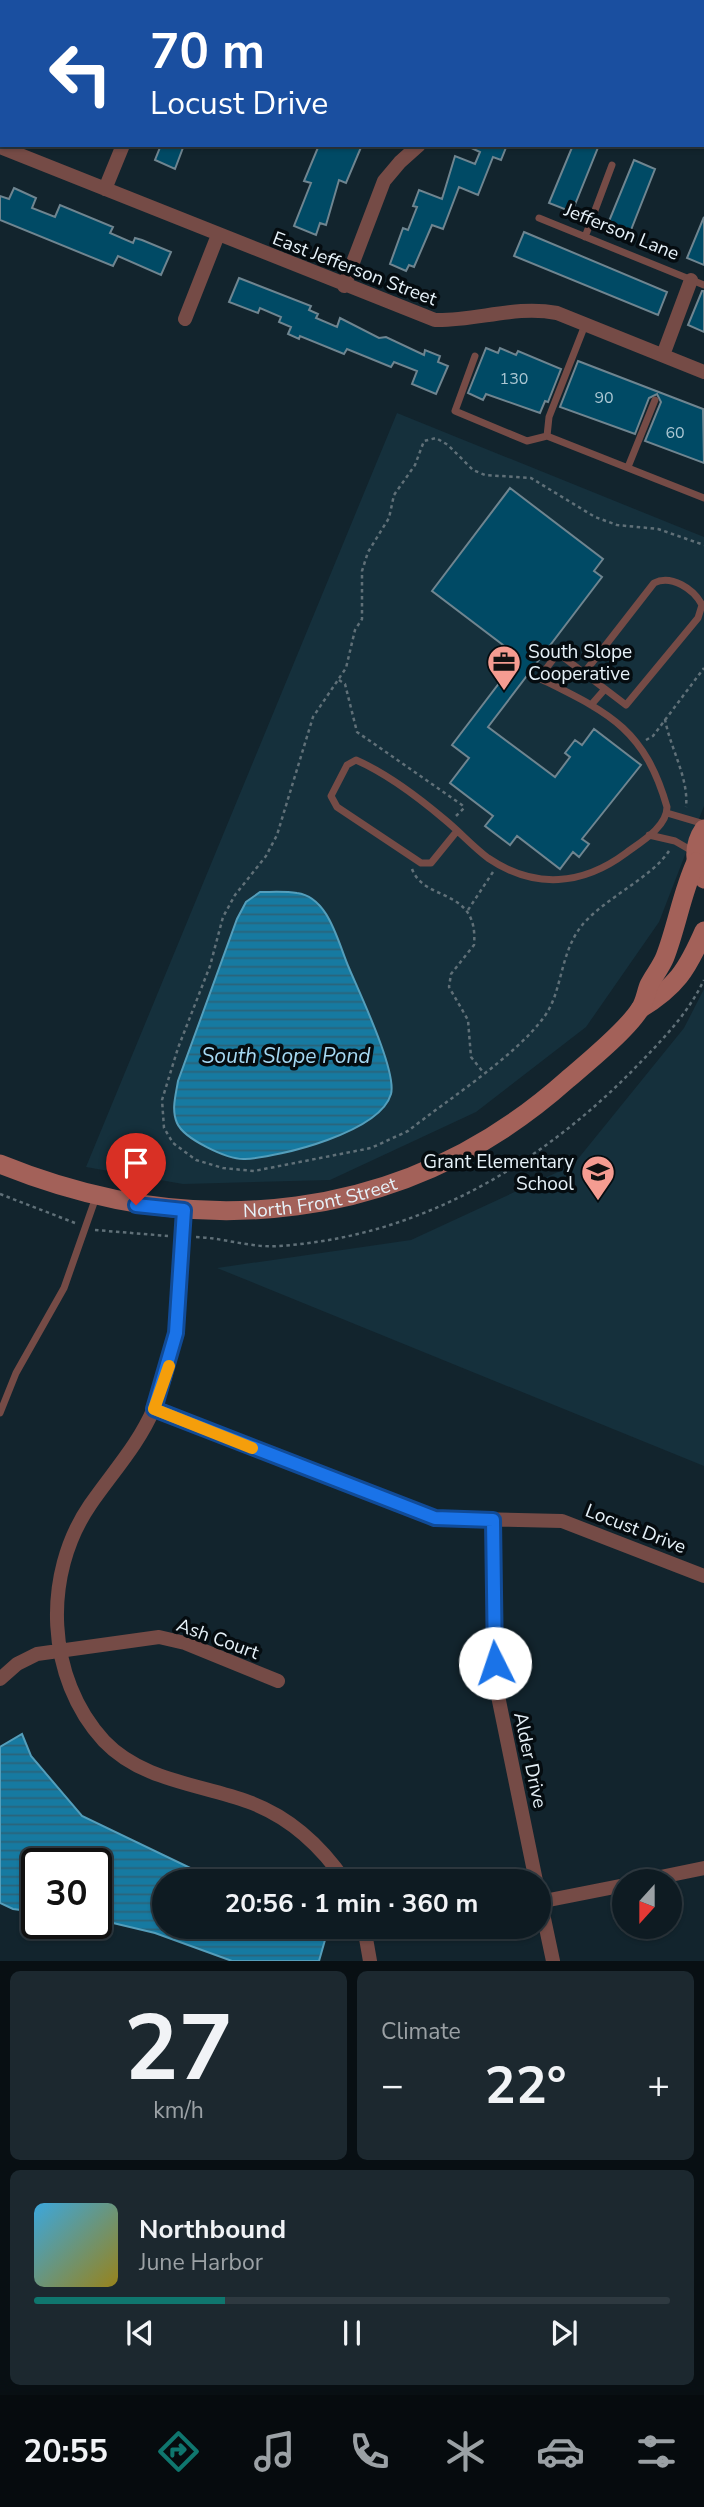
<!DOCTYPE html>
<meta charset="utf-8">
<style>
body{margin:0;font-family:"Nunito Sans",sans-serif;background:#1c282f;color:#f1f3f6;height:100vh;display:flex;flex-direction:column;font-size:26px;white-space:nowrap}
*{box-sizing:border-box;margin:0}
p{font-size:23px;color:#9ba1a5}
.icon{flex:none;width:38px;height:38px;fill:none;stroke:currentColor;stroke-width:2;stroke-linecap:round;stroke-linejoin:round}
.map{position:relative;height:1961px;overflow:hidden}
.sheet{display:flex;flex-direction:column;gap:10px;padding:10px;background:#080f13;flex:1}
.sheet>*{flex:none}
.top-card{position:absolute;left:0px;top:0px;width:705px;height:147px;box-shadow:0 2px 5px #0004,0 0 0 2px #2e3940;background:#1a4fa0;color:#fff;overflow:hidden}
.needle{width:46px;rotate:201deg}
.buttons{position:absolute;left:612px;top:1869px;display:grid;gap:14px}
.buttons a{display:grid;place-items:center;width:70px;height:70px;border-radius:50%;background:#0e1b22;box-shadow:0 2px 5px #0004,0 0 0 2px #2e3940;font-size:35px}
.speed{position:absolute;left:21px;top:1848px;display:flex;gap:14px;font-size:35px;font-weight:700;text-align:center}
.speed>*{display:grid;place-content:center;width:91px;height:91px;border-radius:50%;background:#0e1b22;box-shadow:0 2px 5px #0004,0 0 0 2px #2e3940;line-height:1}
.speed .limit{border:4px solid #111;border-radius:10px;background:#fff;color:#111}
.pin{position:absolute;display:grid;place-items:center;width:60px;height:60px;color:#fff;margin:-72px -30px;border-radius:50% 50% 50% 0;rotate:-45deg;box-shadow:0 0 7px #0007}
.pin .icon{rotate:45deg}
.me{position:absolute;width:77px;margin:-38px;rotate:356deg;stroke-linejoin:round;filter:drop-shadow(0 0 5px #0008)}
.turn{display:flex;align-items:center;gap:24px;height:147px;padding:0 35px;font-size:32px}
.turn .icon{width:91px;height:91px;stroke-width:2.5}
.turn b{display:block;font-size:49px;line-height:60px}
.big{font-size:52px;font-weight:700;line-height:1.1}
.sheet .card{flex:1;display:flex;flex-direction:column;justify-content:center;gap:10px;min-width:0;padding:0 24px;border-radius:10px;background:#1c282f}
.sheet .dial{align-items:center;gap:0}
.dial b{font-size:91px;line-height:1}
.song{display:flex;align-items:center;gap:21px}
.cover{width:84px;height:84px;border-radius:10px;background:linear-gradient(135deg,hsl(200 70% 55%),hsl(50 70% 35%))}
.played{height:7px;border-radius:4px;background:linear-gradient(90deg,#0f766e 30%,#2e3940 30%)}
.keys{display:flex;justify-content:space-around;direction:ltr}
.heat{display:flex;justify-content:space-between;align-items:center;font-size:38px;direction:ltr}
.sheet .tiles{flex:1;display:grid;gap:10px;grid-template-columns:1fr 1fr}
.card:last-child{grid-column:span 2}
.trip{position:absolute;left:152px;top:1869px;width:399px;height:70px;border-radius:35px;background:#0e1b22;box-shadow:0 2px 5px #0004,0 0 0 2px #2e3940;font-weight:700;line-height:70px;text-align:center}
.menu{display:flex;height:112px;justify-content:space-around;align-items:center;background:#060b0e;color:#9ba1a5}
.menu .icon{width:49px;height:49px}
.menu .current{color:#0f766e}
.menu b{font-size:32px;color:#f1f3f6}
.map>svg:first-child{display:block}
.built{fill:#15303c}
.water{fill:url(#water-rules);stroke:#549ebb;stroke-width:2}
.building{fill:#004a65;stroke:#6f8590;stroke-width:2}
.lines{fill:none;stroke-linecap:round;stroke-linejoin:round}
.path{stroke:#607078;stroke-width:2.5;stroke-dasharray:3.5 3.5;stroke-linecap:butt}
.lane{stroke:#754b46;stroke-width:7}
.street{stroke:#754b46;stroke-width:14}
.secondary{stroke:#a36159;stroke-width:19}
.route-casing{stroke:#114b97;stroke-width:18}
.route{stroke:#1a73e8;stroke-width:12}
.slow{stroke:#f59e0b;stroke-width:12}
.labels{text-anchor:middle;stroke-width:7;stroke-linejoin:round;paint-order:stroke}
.number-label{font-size:16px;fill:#acc7d3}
.street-label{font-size:19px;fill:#e6f1f8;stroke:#050c10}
.poi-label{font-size:19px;fill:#e6f1f8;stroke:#050c10;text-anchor:start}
.water-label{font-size:21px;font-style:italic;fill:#a6d9f3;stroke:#050c10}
</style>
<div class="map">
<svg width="704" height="1961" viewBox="0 0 704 1961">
<defs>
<pattern id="water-rules" width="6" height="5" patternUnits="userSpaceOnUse" patternTransform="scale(1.75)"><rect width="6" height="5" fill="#167aa1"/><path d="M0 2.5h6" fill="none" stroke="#2b647a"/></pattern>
</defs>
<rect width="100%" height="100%" fill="#12242d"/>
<!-- built -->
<path class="built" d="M397,413L704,537V806L659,922L586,1027L476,1112L330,1180L183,1184L86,1167Z
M704,989V1466L217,1268L411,1240L573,1165L684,1028Z"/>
<!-- water -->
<path class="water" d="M260,892C272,892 285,891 297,893C329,897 338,943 349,968C359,992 397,1071 391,1094C380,1132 281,1157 245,1159C228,1160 184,1139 177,1123C171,1110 176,1094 178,1081L237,919L246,902Z
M22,1734L31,1756L82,1816L211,1878L224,1881H164V1927H316L325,1940L319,1961H232L155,1933L96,1919V1864H37V1912L13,1909L0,1903V1747Z"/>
<!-- building -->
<path class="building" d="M161,145H184L175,169L155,160Z
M319,145H362L346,183L339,180L326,225L320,223L316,235L294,226L311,183L304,181Z
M465,145H507L501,160L493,157L478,195L459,187L443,229L432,225L414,267L409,265L406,271L390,264L403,228L408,230L417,207L413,206L419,190L442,199L455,156L475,164L480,152Z
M573,145H599L572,212L549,203Z
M634,160L655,169L629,235L607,226Z
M14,188L36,198L32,208L55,217L60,205L113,227L110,233L133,243L135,238L142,240L171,252L161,275L118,256L113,266L0,220V196L9,199Z
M704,217V265L687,258Z
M524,232L667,292L658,315L514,256Z
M239,278L311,306L309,310L318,314L316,318L337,327L340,318L379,338L386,337L424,355L425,350L440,356L438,362L448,366L436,394L412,384L417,371L394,362L391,367L347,349L344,354L300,336L299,339L288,334L291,327L279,322L281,317L260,308L258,313L229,302Z
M702,291H704V332L688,325Z
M486,348L498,353L500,348L516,355L518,351L561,369L548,402L545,401L540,413L486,394L483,400L468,393Z
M578,361L703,409L704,463L645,441L661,402L657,394L649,398L635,434L560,407Z
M510,488L603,559L594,571L602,577L488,727L555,777L570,757L565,753L575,740L582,745L594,729L641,765L582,839L589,844L579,857L573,852L560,869L517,836L510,845L485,826L493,816L450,783L469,758L452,745L519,657L432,591Z"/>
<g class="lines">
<!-- path -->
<path class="path" d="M339,680L345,684L357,732L462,805L464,808L456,816
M665,719C670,748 689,778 686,807
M646,740L653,736L704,668
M669,851C651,878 608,896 583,924C559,953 563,992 544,1017C516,1056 447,1100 408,1131L371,1148L254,1171L223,1168L196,1160L173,1143L164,1128L162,1100L178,1048L210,966L223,917L235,895L266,856L277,835L313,717L346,668L355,630L362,619V571L368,552L389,518L394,495L415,465L424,441L436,438L448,445L473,470L485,475L531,478L595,517L617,525L658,529L704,545
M412,869C425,903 479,887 474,945L451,974L449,987L468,1020L471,1057L483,1072
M468,910L493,872
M0,1194L75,1223
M95,1230L168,1236
M196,1237C225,1238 250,1248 279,1246C417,1237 537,1167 632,1071C660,1042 686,1017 704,980"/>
<!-- lane -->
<path class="lane" d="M539,218L704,285
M585,237L612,165
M475,356L455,411L527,441L547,436L704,498
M547,436L549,417L585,325
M628,467L655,400
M584,673L605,689
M667,813L704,824
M457,831L431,863H421L337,807L331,796L347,765L356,760C388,774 418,797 444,819C460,832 472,846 488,858C535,890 583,885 626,853C641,842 667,827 667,807C644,727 607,712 539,678L558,653L584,673L654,583C671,574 694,589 702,605L698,618L626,705L605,689L591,705
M649,835L675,841L694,852
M0,1413L16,1373L64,1288L96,1197"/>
<!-- street -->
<path class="street" d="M182,2L183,0
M494,2L495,0
M700,2L701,0
M0,147L435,320C477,321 515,305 557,313L704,372
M105,189L123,145
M344,286L384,181L400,162L419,145
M185,319L218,235
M663,355L691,280
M183,1210C180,1277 181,1345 154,1408C139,1444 112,1473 90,1505C42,1575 46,1678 104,1741C142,1781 200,1784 249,1802C290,1817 321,1846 345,1881
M154,1409L435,1518L562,1521L704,1576
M493,1520V1636L497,1691L536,1881
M0,1679L17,1664L37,1654L159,1637L185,1643L278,1681
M641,1881L704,1868
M539,1895L553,1961
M539,1902L625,1885
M364,1927L370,1961
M366,1934L406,1927"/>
<!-- secondary -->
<g class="secondary">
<path d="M704,829C693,845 693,864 704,879"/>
<path d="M640,1009C676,987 687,970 704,931"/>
<path id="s1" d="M0,1164C197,1244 406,1224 568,1079C588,1062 627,1030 640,1009C645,1002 646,992 649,985C654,975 661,967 665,957C677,926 682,892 696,862"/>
</g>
</g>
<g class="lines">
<!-- route casing -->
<g class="route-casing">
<path id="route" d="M136,1205L184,1210L176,1333L154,1409L435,1518L493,1520L495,1663"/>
</g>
<!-- route -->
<use href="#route" class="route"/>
<!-- slow -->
<path class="slow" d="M169,1366L154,1409L252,1448"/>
</g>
<!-- icons -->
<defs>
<g id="office-pin" transform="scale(1.75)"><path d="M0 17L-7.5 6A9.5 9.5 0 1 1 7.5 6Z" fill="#f59c91" stroke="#050c10"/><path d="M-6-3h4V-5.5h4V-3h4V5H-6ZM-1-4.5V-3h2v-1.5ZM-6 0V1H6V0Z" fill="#111"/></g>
<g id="school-pin" transform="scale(1.75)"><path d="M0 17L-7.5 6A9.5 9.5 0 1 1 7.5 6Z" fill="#f59c91" stroke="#050c10"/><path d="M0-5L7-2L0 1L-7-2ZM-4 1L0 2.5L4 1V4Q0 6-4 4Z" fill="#111"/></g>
</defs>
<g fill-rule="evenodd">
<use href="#office-pin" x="504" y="662"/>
<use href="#school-pin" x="598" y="1172"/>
</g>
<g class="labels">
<!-- number labels -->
<g class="number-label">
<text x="514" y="384">130</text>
<text x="604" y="403">90</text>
<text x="675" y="438">60</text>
</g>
<!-- street labels -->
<g class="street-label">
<text transform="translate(622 231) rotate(22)" y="7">Jefferson Lane</text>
<text transform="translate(355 268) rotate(21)" y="7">East Jefferson Street</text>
<text dy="7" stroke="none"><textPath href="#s1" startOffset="327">North Front Street</textPath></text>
<text transform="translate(636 1528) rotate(21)" y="7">Locust Drive</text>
<text transform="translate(218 1638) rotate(20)" y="7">Ash Court</text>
<text transform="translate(531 1760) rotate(78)" y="7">Alder Drive</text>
</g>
<!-- poi labels -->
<g class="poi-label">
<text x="528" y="658">South Slope<tspan x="528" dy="22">Cooperative</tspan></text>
<text x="574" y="1168" text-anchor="end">Grant Elementary<tspan x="574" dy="22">School</tspan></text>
</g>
<!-- water labels -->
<g class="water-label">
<text x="286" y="1063">South Slope Pond</text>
</g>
</g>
</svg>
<div class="buttons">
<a><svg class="needle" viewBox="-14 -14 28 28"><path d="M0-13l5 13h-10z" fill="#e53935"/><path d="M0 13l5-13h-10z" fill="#9ba1a5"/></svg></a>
</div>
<div class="speed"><div class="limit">30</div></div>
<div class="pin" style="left:136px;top:1205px;background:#d93025"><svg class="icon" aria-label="arrive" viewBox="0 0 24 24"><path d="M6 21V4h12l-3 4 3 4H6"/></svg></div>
<svg class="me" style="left:495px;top:1663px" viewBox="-20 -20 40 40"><circle r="19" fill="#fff"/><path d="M0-13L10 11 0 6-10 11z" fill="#1a73e8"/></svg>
<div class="trip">20:56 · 1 min · 360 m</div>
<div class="top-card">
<div class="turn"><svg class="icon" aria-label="left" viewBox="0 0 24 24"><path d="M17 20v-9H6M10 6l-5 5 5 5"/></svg><div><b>70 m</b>Locust Drive</div></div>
</div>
</div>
<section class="sheet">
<div class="tiles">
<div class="card dial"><b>27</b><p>km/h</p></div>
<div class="card"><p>Climate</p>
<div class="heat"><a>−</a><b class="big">22°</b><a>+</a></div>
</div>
<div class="card">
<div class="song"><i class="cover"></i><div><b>Northbound</b><p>June Harbor</p></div></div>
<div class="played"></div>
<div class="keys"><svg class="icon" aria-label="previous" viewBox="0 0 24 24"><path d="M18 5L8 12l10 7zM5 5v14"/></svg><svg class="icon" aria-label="pause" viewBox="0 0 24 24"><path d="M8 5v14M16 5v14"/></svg><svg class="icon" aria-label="next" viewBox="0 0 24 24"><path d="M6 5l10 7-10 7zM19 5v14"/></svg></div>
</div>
</div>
</section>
<nav class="menu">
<b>20:55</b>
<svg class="icon current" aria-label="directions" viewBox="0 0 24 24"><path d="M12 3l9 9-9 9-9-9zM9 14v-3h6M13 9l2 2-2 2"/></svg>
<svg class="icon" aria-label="music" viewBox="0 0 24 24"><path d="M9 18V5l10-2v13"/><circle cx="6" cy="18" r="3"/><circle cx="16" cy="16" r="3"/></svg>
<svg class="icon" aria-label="phone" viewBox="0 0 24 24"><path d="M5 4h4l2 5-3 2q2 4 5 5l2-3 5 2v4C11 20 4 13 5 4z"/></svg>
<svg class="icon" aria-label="climate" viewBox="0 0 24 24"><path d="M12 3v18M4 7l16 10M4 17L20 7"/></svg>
<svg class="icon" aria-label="car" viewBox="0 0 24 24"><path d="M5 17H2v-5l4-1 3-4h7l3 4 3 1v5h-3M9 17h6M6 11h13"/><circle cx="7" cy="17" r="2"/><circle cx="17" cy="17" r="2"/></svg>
<svg class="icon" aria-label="filters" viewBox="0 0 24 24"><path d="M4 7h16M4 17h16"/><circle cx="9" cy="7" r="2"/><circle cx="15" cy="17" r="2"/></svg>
</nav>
